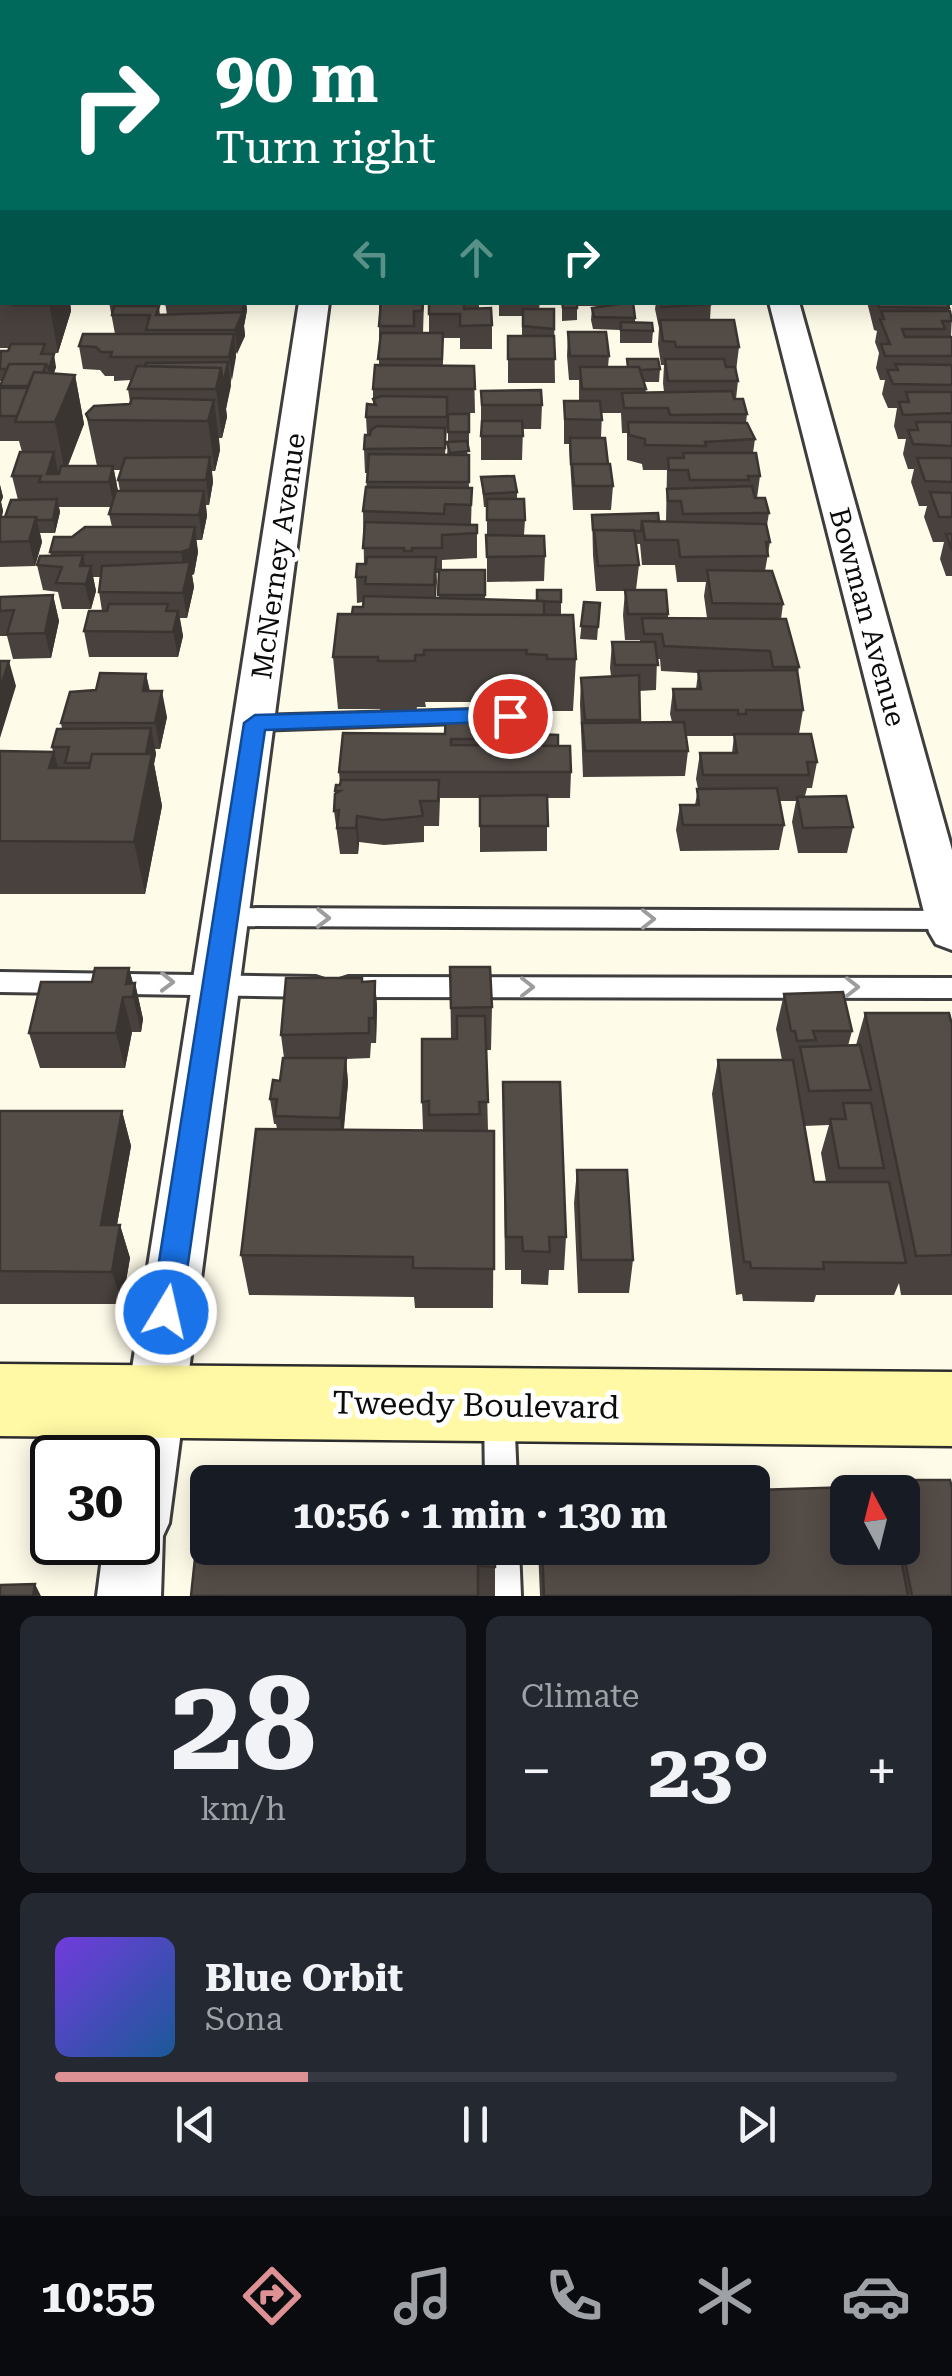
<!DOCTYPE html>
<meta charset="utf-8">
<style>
body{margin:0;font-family:"Roboto Serif",serif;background:#242831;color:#f1f3f6;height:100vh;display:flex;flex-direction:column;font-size:38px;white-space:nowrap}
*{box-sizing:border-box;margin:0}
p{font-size:32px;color:#9ea1a6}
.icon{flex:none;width:55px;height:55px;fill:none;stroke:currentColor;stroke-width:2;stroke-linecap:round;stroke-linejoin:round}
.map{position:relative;height:1596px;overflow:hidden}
.details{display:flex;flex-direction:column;gap:20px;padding:20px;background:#0d0f14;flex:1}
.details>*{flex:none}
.hud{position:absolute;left:0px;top:0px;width:952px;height:305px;box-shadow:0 5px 25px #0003;background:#00695c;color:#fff;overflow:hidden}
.needle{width:65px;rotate:353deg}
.fabs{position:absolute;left:830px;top:1475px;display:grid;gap:20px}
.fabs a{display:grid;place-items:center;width:90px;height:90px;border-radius:15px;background:#171b24;box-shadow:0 5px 25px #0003;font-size:50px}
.speed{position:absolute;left:30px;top:1435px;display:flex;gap:20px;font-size:50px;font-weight:700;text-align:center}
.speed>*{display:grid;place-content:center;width:130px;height:130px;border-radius:50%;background:#171b24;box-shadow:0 5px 25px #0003;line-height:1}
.speed .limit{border:5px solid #111;border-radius:15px;background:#fff;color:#111}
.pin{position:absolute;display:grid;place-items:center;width:85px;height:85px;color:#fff;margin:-42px;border:5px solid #fff;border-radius:50%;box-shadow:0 2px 10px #0007}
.me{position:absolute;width:110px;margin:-55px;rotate:9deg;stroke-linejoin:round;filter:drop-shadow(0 0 8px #0008)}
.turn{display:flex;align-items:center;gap:35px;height:210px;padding:0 50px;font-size:45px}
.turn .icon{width:130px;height:130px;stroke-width:2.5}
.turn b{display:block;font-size:70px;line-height:85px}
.lanes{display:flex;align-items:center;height:95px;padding:0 50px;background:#0003;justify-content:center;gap:50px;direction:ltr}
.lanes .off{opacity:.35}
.big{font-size:75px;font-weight:700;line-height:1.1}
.details .card{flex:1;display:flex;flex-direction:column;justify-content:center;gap:15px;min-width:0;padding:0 35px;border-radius:15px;background:#242831}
.details .dial{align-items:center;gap:0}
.dial b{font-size:130px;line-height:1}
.song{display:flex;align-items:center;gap:30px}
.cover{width:120px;height:120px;border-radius:15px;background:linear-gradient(135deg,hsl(260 70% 55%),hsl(210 70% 35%))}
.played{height:10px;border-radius:5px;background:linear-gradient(90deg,#dd9194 30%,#363941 30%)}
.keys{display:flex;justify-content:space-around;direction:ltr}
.heat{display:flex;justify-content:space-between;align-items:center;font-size:55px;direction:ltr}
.details .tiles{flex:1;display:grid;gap:20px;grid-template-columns:1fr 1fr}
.card:last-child{grid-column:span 2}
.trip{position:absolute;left:190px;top:1465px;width:580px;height:100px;border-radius:15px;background:#171b24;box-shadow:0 5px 25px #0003;font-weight:700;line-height:100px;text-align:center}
.menu{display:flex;height:160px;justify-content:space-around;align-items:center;background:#090b0e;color:#9ea1a6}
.menu .icon{width:70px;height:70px}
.menu .active{color:#dd9194}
.menu b{font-size:45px;color:#f1f3f6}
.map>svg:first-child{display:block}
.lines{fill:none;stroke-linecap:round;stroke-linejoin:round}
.service-casing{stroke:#3e3e3e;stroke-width:6}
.minor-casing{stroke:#3e3e3e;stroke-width:6}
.secondary-casing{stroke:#2d2d2d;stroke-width:5}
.service{fill:#fff;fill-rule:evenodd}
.minor{fill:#fff;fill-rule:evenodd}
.secondary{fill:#fff8a4;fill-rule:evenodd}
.wall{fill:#48413d;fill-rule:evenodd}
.shaded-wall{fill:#3b3532}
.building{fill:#544c47;stroke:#3b3532;stroke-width:2.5}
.oneway{stroke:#9d9d9d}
.route{fill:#1a73e8;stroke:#114b97;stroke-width:2.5}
.labels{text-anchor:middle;stroke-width:10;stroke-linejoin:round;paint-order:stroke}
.street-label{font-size:28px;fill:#0b0b0b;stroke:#fff}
.near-street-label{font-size:32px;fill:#0b0b0b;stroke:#fff}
</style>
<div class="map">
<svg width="952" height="1596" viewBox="0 0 952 1596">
<rect width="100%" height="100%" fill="#fffbe9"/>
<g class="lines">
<!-- service casing -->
<g class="service-casing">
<path id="service" d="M510,709L521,716L518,721L255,730L244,723L255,716Z
M225,908L952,911V929L225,926L216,923L213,917L216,911Z
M0,972L316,977L325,980L329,987L325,994L316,997L0,992Z
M348,977L952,978V998L348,997L339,994L335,987L339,980Z
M499,1396L510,1400L514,1411L517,1482H485L484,1411L488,1400Z
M487,1548H519L521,1596H487Z"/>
</g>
<!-- minor casing -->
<g class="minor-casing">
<path id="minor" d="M692,0H714L715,2H693Z
M950,255H952V273H950Z
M299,302H329L169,1523L163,1536L161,1596H97L104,1542H138V1458H118Z
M769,302H799L952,850V950L936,944L929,932Z"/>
</g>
<!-- secondary casing -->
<g class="secondary-casing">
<path id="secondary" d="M0,1364L952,1372V1446L0,1436Z"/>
</g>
<!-- service -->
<use href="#service" class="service"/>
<!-- minor -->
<use href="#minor" class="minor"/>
<!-- secondary -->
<use href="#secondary" class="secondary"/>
</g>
<!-- wall -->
<path class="wall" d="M187,0H316L315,2H187Z
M414,0H467V2L469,0H508H503V2H409H414Z
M561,0H655V2H537H561Z
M760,0H809V2H762V0Z
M810,0H849V2H824V1Z
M879,0H952V19H950V2H860Z
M950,28H952V85H950Z
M2,79V302H70L71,311L58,353H46L56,367L54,373L75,375L84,424L68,466H97L86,414L130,404V402L128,389L131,380L114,381V376H105L100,370L83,369L79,346L115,334L109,302H154L153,306H159L160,315H167L165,302H246L247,310L244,326L245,336L236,354L226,409L227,417L222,438H219L220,450L215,471H212L213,482L209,505H206L207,516L202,540H196L198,552L194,574L192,575L194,587L187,618H180L183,636L178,657H89L84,631L102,611L99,592L101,577H93L96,591L91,609H62L58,592L43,590L37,565L51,556L50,552L72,537L112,527L109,514L111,507H59L60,512L55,533H40L42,542L35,566L0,567V485L3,497L1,502L3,511L2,517H5L18,500L12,476L22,452L19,441H0V388L2,381H0V352L8,351L9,348H0V83ZM114,470H121L118,480L120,491H118Z
M950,141L952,142V189H950Z
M950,274H952V297H950L951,300L949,311L952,316L951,337H952V576H946L940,559L944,542H933L924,517L927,506H919L911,482L914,469H908L903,454L906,439H898L894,426L897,408H888L882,394L885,380H880L876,368L879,353L875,342L877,331L874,330L867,302H950Z
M379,302H424L423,333H429V302H479V308L492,325V349H460V338H443V365L474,366L475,413H448L445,455H447L448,442V414H469V445H467L469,487L472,488L471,525H477V558L442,560V570H485V599L561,602V615L576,659L573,711H545V707H525V702H425L426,707H417L416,713H381L380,709H338L333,657L352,614L363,607V602L357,603L356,577L364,564L363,511L368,473H365L364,449L367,435L366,417L373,405V389L379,365ZM436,573H439V598H436Z
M499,302H540L539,309H554L555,383H508V336H522V316H499Z
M562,302H626L635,318V322L653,331L652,343H620V330L593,329L591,320L592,308L607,306H577V320L562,321Z
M656,302H711L710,320L739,347L736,371L738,381L736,399L747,414L746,423L755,439L753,453L760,476L757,498L769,513L767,525L770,542L765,571L783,604L781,619L799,667L798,672L803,710L799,734L817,762L812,788H807L805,796L853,827L847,853H798L792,822L796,801H779L784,825L779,850L680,851L676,830L680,805H695L698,789L696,779L700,753H732L734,736H686L688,751L685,776L583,777L580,704L581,678L611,676L610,668L612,642H640V640H625L623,615L625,591H596L593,555L592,515L666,522L667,470H643L642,464L627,460V433H622L621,413H602L601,438L613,486L611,510H573L569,444H564V401H579V380H569L567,356L568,332L609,356L608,367H627V359L660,369L659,382H644L646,392H664L663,383L664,365H661L658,344L659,328L655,309ZM636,544H640L642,565H675L677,582H706L704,596L707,618H668V614L636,590L639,565ZM657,659H660L661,671L698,673L696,689H673L670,714L672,722H639V691L656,690Z
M481,391L542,405L541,429H523L522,460H481Z
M481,477L517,492V499L525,520L524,535L545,556L544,581L487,582V507H484Z
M53,595L59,621L51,658L13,659L7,636H0V597Z
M584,602L600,603L597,640L580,639Z
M146,674L150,691L167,717L160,749H155L156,754L154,764L162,806L145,894H0V751L53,752L52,747L62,729L61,723L96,690Z
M488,722H502V745L558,746L571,772L570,798H547V851L480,852V798H440L439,826H424V842L384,845L359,842L358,854H340L334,811L336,785H340L339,772L445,734Z
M450,967L492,1007L491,1050H486L488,1131H494L493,1308H415L414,1297L249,1295L241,1255L277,1129L276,1124H274L270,1099L280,1081L284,1058L281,1035L362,982L375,981L377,1007L376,1043H371L370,1058L346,1059L348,1083L344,1129L423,1130L422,1102L451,1039Z
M129,968L133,983H135L143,1019L141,1032H132L125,1068H40L29,1033L92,982Z
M784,994L852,1031L848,1046L856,1045L865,1013L952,1025V1295H901L899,1283L894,1295H816L814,1302L743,1301L742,1294L736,1295L712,1094L718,1060H782L776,1029ZM829,1125L821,1153L826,1182H814L804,1126Z
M503,1082L566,1237L564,1270H549L548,1285L521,1284V1270H505Z
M0,1111H122L131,1146L117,1225H120L130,1258L122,1304H0Z
M577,1170L633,1260L629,1293H578L574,1203Z
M889,1480H950L952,1488V1596H540L538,1548H752V1490L887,1486ZM848,1492H902V1548H848Z
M208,1482L495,1567V1596H191Z"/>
<!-- shaded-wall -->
<path class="shaded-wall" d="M49,302H70L71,311L58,353Z
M242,302H246L247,310L244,326L245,336L237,354L235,330L242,313Z
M234,334L236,357L232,380L229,357Z
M54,354L56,367L51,381L49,369Z
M228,362L231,386L226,409L223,385Z
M221,368L227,417L222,438L216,389Z
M75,375L84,424L65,472L55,422Z
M214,400L220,450L215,471L208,421Z
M54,452L59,477L47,474Z
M210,457L213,482L209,505L206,480Z
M113,466L118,491L114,507L109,482Z
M0,485L3,497L1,502L3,511L0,522Z
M204,491L207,516L202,540L199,515Z
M57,499L60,512L55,533L53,520Z
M36,517L42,542L35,566L29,541Z
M195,527L198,552L194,574L192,575L194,587L187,618L183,593L185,577L181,552Z
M83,555L88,577L91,566L96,591L91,609L80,566Z
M436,557L437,582L435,610L434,585Z
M53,595L59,621L51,658L45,633Z
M178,611L183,636L178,657L173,632Z
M9,661L16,686L0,738V689Z
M146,674L151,699L143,691Z
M162,691L167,717L160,749L155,723Z
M151,728L156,754L154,764L162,806L145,894L134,842L142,775Z
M54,752L67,804L49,768Z
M357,816L359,842L358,854L356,828Z
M129,968L134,988L135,983L143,1019L141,1032L133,997L126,984Z
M375,981L377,1007L376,1043L374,1018Z
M123,997L132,1032L125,1068L116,1033Z
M346,1058L348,1083L342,1143L340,1118Z
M122,1111L131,1146L111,1258L101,1225Z
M120,1225L130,1258L122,1304L112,1272Z
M35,1584L41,1596H33Z"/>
<!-- building -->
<path class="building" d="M30,0H106L105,2H28Z
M125,0H163L162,2H124Z
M0,116H2V137H0Z
M950,141L952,142V167H950Z
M0,164H2V176H0Z
M0,184H2V196H0Z
M0,231H2V249H0Z
M0,282H2V300H0Z
M14,302H49V305H13Z
M165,302H242L241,304H165Z
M381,302H415V304H423L422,311H414V326H379Z
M429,302H464V309L491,308L492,325L460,326V314H429Z
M562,302H577V308H563Z
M633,302L635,318L594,317L592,308Z
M661,302H711V304L662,307Z
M877,302H946L949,308L879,307Z
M114,306H159L156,315L243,312L235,330H146L150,315H112Z
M523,309H554V329L523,326Z
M881,311H950L952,321H942L945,329H902L905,337H952V356H885L881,344H890L880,319H884Z
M660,320H734L739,347H676L675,342L663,341Z
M621,322L652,323L653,331L621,330Z
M568,332H606L609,356H570Z
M381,333H443L442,359H378Z
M83,334H234L229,357H110L112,352H101L96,347L79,346Z
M508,336H554L555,359H508Z
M11,344H45L41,354H54L49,369L46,364H9L7,369H0L1,351H8Z
M627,359H658L660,369L640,370L639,367H628Z
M665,359H724L726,367H735L738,381H668Z
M228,362L223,385L221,368L145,366L146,363Z
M9,364H46L43,373L34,372L28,386H0Z
M895,364L952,365V385L893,384L887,370H898Z
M375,365L474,366L475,389H373Z
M137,366L221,368L216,389H128Z
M580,367H639L646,389H582Z
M34,372L75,375L55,422H15Z
M0,388H28L17,416H0Z
M541,390L542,405H482L481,391Z
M732,391L734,399H743L747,414L670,415L668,408H624L622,393Z
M906,392H952V413L903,415L899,402H909Z
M381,396L447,397V417H366L367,404L376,405L373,399Z
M132,398L214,400L208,421L89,420L86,414L94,406L130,404Z
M564,401H600L602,420L565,419Z
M448,414H469V432H448Z
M482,421H522L523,436H481Z
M628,422L747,423L755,439L705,442L706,446L645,445V439L629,435Z
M916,422H952V446L913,444L908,430H918Z
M377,426L445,428V448L364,449L365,435H370L371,430Z
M570,438H605L608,464H571Z
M467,441L469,451L450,453L447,442Z
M20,452H54L47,474H59L61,466H113L109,482H39L41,476H12Z
M683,453H756L760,476H748L749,480H690L688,470H669L668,458H684Z
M369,454L469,455V482H367Z
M210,457L206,480H118L125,458Z
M917,458H952V482L925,481Z
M572,464H610L613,486H574Z
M514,476L517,492L484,494L481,477Z
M752,486L755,498H765L769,513L683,514L681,501H668L667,489Z
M366,487L472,488L471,505L445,504L444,514L363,511Z
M116,491H204L199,515L109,514Z
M930,492L952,493V517H939Z
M57,499L53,520H37L36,517H5L11,500Z
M487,499H524L525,520H487Z
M658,513L659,522L642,521L641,531L593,530L592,515Z
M0,517H36L29,541L0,542Z
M642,521L766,524L770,542H766L768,556L680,557L678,540H645Z
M365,522L477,525V533L442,535V548H412V551H404V548H363Z
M85,527H195L190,549L181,552H50L54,537H72Z
M594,530H634L639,565L598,566Z
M946,534H952V550Z
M486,535L544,536L545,556L487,557Z
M83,555L80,566H91L86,584L56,583L62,567L37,565L40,556Z
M367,557H436L434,585L365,584L366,577H356L357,564H366Z
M190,562L183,593L99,592L102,566Z
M439,570H485V595H438Z
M707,570L772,571L783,604L712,603Z
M537,590H561V602L537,601Z
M625,590H666L668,614H628Z
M53,595L45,633L7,634L14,610L0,611V597Z
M364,596L544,601V615L352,614L353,607H363Z
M584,602L600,603L598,627L581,626Z
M109,604H168L166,611H178L173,632L84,631L89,611H107Z
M338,614L573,615L576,659H547V655L526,654L527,650H424V655H415V661H378V657H333Z
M642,618L786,619L799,667H773L770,651L664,646L662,634H644Z
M612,642H655L658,665H615Z
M0,661H9L0,689Z
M797,670L803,710H746V714H738V710H676L673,689H701L698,671Z
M100,673L146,674L143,691H162L155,723H61L70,692L96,690Z
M639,675L640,720H585L581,678Z
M446,711H488L487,722H502V739H451V745L570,746L571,772H339L343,733L445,734Z
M684,722L688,751H585L582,723Z
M151,728L146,754H92L90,763H65L69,747H52L57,729Z
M513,733L558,735V746L513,745Z
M734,734H811L817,762H807L809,775H703L700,753H737Z
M0,751L54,752L49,768H89L92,754H152L134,842L0,841Z
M341,780H439L438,801H420L423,816L382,820L357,816L356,828H337L339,810L334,811L335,794L340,791H335L336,785H340Z
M777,788L784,825H683L680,805H699L697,789Z
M547,795L548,826H480V796Z
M846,796L853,827L803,828L797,797Z
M450,967H490L492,1007L451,1008Z
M95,968H129L126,984L135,983L133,997H123L116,1033H29L41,982H92Z
M286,978H362V982L375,981L374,1018H369V1033L281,1035Z
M843,992L852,1031H813L816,1040L797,1041L795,1031H791L784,994Z
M865,1013H949L952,1025V1255L916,1256Z
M457,1016H485L488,1102H479L480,1114L429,1115V1101L422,1102V1039H457Z
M860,1045L871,1090L809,1091L800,1047Z
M283,1058H346L340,1118L275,1116L277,1099H270L273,1080L280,1081Z
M718,1060H793L814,1182H889L906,1263L823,1262L824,1269L751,1268L750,1262H744Z
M503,1082H560L566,1237H549L550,1252L523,1251L522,1237H506Z
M843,1103H871L884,1168H839L830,1119H846Z
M0,1111H122L101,1225H120L112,1272L0,1271Z
M256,1129L494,1131V1269L413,1268V1257L241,1255Z
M577,1170H627L633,1260H581Z
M444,1468L445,1482H208V1548H495V1567L478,1566V1596H191L204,1473Z
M889,1480H950L952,1488V1596H912L902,1546V1492H892Z
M887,1486L888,1492H848V1548H899L908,1596H544L542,1548H752V1490Z
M35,1584L33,1596H0V1585Z"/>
<!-- one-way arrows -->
<defs><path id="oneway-chevron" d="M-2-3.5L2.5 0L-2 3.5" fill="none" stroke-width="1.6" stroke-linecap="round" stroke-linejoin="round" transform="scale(2.5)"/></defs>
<g class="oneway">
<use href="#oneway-chevron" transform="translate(323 918) rotate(1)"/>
<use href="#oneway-chevron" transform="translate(648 919)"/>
<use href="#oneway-chevron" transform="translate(167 982) rotate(1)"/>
<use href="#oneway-chevron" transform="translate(527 987)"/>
<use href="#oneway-chevron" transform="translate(852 987)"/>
</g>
<!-- route -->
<path class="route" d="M510,708L521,716L518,721L265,730L181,1312L176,1322L166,1326L155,1322L151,1312L244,723L255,715Z"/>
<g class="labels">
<!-- street labels -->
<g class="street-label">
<text transform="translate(278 556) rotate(-82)" y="10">McNerney Avenue</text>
<text transform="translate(868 617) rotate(75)" y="10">Bowman Avenue</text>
</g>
<!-- near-street labels -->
<g class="near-street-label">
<text transform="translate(476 1405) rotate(1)" y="11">Tweedy Boulevard</text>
</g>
</g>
</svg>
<div class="fabs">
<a><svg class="needle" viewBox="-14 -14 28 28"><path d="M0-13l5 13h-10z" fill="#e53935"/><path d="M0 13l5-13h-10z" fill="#9ea1a6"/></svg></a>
</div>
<div class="speed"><div class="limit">30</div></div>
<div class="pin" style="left:510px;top:716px;background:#d93025"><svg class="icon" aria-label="arrive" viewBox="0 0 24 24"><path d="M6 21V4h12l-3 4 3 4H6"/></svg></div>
<svg class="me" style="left:166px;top:1312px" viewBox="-20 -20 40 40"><circle r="17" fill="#1a73e8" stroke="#fff" stroke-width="3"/><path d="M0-11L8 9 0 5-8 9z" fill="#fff"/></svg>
<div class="trip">10:56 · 1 min · 130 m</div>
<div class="hud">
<div class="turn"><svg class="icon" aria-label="right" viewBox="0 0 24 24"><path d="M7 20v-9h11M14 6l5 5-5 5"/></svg><div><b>90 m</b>Turn right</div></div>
<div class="lanes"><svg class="icon off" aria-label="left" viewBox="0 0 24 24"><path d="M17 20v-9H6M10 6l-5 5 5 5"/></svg><svg class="icon off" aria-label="ahead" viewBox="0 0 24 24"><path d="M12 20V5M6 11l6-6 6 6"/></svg><svg class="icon" aria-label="right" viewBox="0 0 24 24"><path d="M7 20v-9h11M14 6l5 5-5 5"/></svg></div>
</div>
</div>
<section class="details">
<div class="tiles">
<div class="card dial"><b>28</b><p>km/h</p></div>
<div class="card"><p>Climate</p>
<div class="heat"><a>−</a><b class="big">23°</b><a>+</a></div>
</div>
<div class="card">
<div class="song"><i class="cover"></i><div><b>Blue Orbit</b><p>Sona</p></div></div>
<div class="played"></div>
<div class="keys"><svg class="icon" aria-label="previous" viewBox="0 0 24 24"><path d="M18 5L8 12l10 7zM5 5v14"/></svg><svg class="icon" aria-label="pause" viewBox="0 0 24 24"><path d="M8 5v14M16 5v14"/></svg><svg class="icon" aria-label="next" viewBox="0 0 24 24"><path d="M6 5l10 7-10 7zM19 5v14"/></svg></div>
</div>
</div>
</section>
<nav class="menu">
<b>10:55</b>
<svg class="icon active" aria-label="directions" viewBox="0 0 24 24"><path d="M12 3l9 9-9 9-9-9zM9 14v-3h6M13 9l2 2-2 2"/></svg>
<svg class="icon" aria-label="music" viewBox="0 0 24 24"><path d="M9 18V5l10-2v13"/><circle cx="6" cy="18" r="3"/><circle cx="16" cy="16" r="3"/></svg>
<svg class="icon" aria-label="phone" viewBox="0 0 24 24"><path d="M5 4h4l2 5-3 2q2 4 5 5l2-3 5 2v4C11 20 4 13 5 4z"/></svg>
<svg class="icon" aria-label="climate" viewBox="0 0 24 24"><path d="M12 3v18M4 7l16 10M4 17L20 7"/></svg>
<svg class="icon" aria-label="car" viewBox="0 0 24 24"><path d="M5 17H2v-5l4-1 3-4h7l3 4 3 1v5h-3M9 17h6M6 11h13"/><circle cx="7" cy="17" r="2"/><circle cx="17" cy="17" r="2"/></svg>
</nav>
